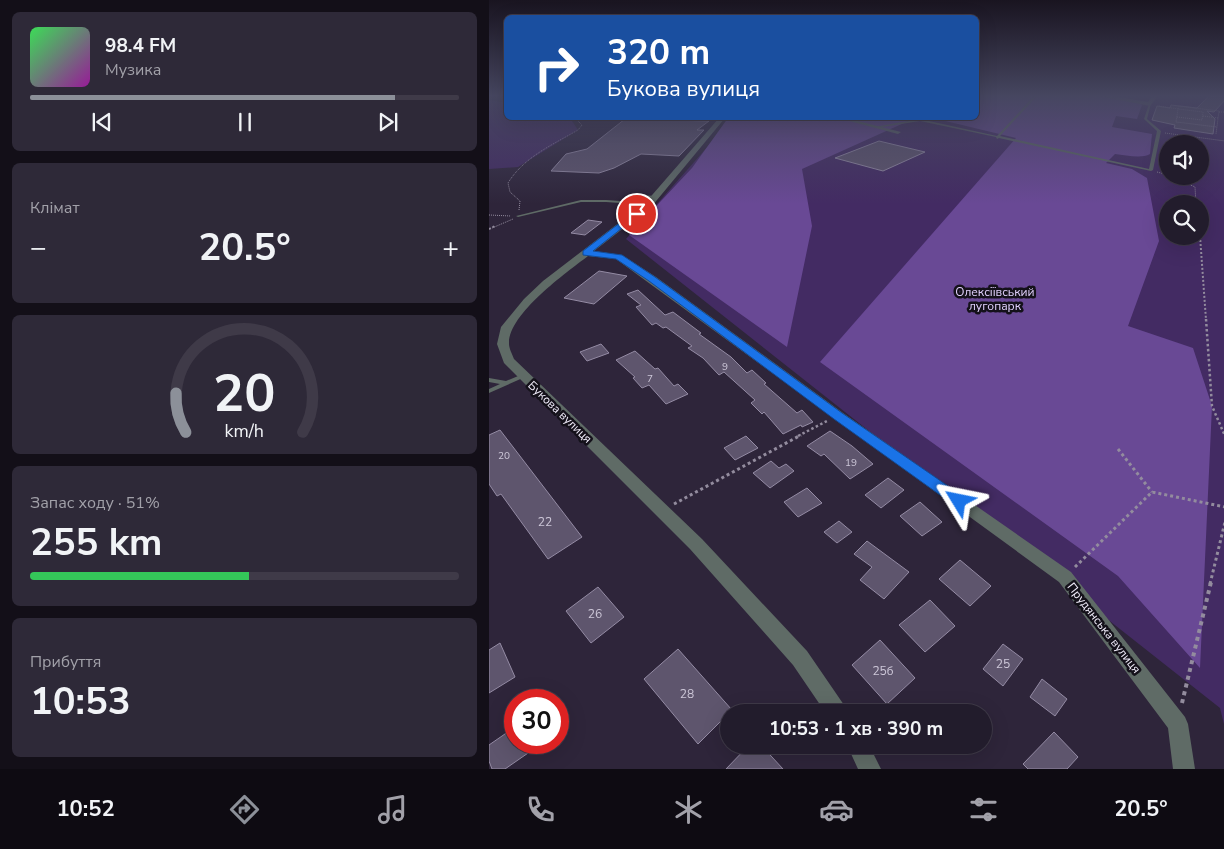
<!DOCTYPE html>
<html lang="uk">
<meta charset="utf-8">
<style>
body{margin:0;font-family:"Nunito Sans",sans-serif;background:#2e2938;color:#f1f3f6;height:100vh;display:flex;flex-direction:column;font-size:19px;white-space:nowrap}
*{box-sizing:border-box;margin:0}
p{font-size:16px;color:#a2a1a9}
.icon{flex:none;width:28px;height:28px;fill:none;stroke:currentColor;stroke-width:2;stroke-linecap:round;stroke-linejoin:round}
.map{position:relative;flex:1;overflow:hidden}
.sheet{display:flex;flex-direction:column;gap:12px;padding:12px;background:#130f18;width:489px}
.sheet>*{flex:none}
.hud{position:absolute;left:15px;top:15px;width:475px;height:105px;border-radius:8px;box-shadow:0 5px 20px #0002,0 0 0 1px #3f3a48;background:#1a4fa0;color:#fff;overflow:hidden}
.fabs{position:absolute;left:670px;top:135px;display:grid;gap:10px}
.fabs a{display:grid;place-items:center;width:50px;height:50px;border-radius:50%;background:#221c2c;box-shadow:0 5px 20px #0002,0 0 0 1px #3f3a48;font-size:25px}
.speed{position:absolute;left:15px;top:689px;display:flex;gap:10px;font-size:25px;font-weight:700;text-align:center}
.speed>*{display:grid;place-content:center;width:65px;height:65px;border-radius:50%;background:#221c2c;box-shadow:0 5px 20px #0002,0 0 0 1px #3f3a48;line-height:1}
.speed .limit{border:8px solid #d22;background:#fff;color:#111}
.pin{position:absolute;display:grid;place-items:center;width:42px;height:42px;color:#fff;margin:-21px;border:2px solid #fff;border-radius:50%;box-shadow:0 1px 5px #0007}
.me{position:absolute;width:55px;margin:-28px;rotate:305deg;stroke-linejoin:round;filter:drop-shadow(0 0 4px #0008)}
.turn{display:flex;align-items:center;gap:18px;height:105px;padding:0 20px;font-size:22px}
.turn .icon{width:65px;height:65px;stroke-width:2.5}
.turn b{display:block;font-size:35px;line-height:42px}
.big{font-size:38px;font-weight:700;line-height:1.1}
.sheet .tile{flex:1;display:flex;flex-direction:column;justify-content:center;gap:8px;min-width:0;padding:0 18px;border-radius:8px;background:#2e2938}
.sheet .dial{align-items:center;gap:0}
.dial svg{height:130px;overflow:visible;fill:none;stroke:#3f3a48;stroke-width:7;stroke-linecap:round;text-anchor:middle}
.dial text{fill:#f1f3f6;stroke:none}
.song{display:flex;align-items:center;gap:15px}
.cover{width:60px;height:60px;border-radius:8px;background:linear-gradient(135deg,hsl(130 70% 55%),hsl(300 70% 35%))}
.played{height:5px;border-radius:2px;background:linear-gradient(90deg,#8c9099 85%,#3f3a48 85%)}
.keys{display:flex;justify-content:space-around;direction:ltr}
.heat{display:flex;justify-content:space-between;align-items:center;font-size:28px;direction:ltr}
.charge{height:8px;border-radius:4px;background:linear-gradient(90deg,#34c759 51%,#3f3a48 0)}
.trip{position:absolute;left:231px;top:704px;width:272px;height:50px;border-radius:25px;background:#221c2c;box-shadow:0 5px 20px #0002,0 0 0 1px #3f3a48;font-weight:700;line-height:50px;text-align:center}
.tabs{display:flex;height:80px;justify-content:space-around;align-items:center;background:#0e0b12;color:#a2a1a9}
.tabs .icon{width:35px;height:35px}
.tabs .current{color:#8c9099}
.tabs b{font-size:22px;color:#f1f3f6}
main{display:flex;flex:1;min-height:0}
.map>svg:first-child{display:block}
.green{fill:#432b63;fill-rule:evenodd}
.forest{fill:#694995}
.building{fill:#5e556d;stroke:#948ba4}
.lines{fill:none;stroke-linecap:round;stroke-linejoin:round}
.path-far4{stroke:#938c9e;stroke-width:1;stroke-dasharray:1 1;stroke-linecap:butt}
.path-far3{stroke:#938c9e;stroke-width:2;stroke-dasharray:2 2;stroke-linecap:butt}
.path-far2{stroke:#938c9e;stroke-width:2.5;stroke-dasharray:2.5 2.5;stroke-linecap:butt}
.path-far1{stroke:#938c9e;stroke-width:3;stroke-dasharray:3 3;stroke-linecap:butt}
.path{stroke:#938c9e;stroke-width:4;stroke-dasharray:4 4;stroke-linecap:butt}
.lane{fill:#5f6b66;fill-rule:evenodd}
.street{fill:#5f6b66;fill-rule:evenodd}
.route{fill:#1a73e8;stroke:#114b97}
.labels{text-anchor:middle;stroke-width:5;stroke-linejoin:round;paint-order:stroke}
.number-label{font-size:10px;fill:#cec8d9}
.park-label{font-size:12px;fill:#e1d1fd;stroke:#14111a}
.street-label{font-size:12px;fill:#f3effd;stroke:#14111a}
.near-number-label{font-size:12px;fill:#cec8d9}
</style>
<main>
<section class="sheet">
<div class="tile">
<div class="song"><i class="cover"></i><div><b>98.4 FM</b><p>Музика</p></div></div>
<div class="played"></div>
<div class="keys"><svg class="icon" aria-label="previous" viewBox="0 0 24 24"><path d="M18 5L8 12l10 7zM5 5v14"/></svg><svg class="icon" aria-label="pause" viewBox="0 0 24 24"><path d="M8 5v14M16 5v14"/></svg><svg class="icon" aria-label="next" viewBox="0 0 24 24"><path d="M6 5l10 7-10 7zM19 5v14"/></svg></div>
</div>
<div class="tile"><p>Клімат</p>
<div class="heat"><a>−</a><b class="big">20.5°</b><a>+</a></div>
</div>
<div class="tile dial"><svg viewBox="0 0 100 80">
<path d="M14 69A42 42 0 1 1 86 69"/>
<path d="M14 69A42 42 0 0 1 8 45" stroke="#8c9099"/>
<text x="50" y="56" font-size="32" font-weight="700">20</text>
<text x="50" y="72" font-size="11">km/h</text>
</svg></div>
<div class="tile"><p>Запас ходу · 51%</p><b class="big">255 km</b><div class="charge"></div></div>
<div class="tile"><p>Прибуття</p><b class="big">10:53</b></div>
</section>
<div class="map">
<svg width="736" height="769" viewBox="0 0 736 769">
<rect width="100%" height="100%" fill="#2e253a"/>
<!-- green -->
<path class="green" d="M488,96H735V724L731,708L137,239L244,118H488ZM679,144H711V176H679ZM679,204H711V236H679Z
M0,100L17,103L18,118H81L89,130L29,167L0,169Z"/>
<!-- forest -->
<path class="forest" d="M488,96H613L649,102L653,105L648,119L627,116L623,127L663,134L661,154C652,159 637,155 626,154L617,163L643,169L658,178L670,241L639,326L704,348L723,406L711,668L629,576L331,362L527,138L444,118H488Z
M239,118H426L313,169L323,226L298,347L140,235L203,168Z"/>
<!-- building -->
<path class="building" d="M720,96H736V100L725,112L718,111L726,119L724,134L685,128L686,125L663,120L668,106L681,108L682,105L708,108Z
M136,119L220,121L208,130H215L190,156L152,154L125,168L110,173L62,171L77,154L98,149Z
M390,141L436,152L394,171L346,158Z
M99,220L113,222L96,235L82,233Z
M110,271L138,276L105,304L75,298Z
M149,290L176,315L184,312L212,333L210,334L242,357L258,373L263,370L277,383L275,384L308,413L313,410L324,422L313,427L312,425L294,434L275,412L273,414L262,403L266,400L235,372L230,375L214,358L199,348L203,346L177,327L174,328L167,323L163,325L147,307L152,305L138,294Z
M112,344L120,353L98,361L91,352Z
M146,351L166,369L169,368L185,386L189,384L199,394L177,404L160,385L153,388L144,378L146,377L127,360Z
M11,430L93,537L59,559L12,494L8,496L0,484V435Z
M341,431L363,446L384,464L361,479L335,454L332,456L318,446Z
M257,436L269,448L246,460L235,448Z
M282,461L290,468L297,464L305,471L281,488L264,473Z
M399,478L415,490L392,508L376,495Z
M318,488L333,503L309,517L295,502Z
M431,502L453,522L433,536L411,516Z
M350,521L363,532L348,543L335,532Z
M378,541L420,572L395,599L371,580L383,567L365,554Z
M471,560L502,586L481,606L450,579Z
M109,587L135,617L102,643L77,611Z
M441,600L466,626L436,652L410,625Z
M391,640L426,678L398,704L363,665Z
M11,643L26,677L0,693V650Z
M514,644L534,659L514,686L494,669Z
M189,649L243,710L209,744L155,679Z
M553,679L578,699L566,716L541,697Z
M26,727V742H55L16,769H3L0,761V745Z
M565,732L589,757L578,769H539L534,764Z
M260,745H272L294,769H237Z"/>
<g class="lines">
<!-- path-far4 -->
<path class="path-far4" d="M670,106L689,109L687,122L728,127
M689,109L690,106L730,111L727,134
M730,112H736
M714,116L729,118
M688,117L713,120L714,112L689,109
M124,118L167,119
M676,133L736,141
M668,172L679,175
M682,176L706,187L707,204
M30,210L31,201L21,192L19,183C35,157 63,145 89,130L93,125L86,118
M0,215L22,216
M3,228L24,219"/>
<!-- path-far3 -->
<path class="path-far3" d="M0,229L6,226
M711,236L717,320"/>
<!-- path-far2 -->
<path class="path-far2" d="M717,319L723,406L736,436
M309,436L338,421"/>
<!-- path-far1 -->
<path class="path-far1" d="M629,449L663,492
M185,504L312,435
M586,567L663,492L736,507
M721,584L736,522"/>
<!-- path -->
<path class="path" d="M693,703L722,582"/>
<!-- lane -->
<path class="lane" d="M545,96H548L511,136L660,169L668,131L655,119L660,104L662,103L658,119L672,131L664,170L662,171L510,138L508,139L507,137L431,121L387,128L385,127L431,119L508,136Z
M150,195L167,196L169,197L167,198L151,197H150Z
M92,200H117L160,203L162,204L160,205L117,202H92L29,217L27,216Z
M34,374L36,375L37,376L36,377L0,393V389L11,384L0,382V378L17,381Z"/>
<!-- street -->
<path class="street" d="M610,96H624L659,102L663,96H669L661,106Z
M230,118H236L163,206L105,251L133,255L167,277L354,413L582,572L696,717L699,724L706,769H684L679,728L570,582L127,259L99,256C77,273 19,314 20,344C20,348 23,354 25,359L213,539L318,651L355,705L358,712H336L304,665L201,549L15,363L8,344L12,327L35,299L54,281L157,202Z
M349,118H357L412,132L409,134Z
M358,745H380L392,769H369Z"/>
</g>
<!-- sky -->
<linearGradient id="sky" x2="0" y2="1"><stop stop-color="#191420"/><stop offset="0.47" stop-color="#464660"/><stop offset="1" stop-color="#464660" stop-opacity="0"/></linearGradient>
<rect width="736" height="204" fill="url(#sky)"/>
<!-- route -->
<path class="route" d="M145,212L151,214L104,251L133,255L166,277L353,413L475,497L477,501L475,505L470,507L465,505L345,419L160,281L127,259L94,255V251Z"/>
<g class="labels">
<!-- number labels -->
<g class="number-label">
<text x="236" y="370">9</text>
<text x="161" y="382">7</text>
<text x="15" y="459">20</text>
<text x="362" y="466">19</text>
</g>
<!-- park labels -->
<g class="park-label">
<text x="506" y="296">Олексіївський<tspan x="506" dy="14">лугопарк</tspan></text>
</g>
<!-- street labels -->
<g class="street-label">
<text transform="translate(71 412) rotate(44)" y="4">Букова вулиця</text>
<text transform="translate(615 628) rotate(52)" y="4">Прудянська вулиця</text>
</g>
<!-- near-number labels -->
<g class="near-number-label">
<text x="56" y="526">22</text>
<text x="106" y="618">26</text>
<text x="514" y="668">25</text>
<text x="394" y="675">25б</text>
<text x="198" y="698">28</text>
</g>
</g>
</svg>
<div class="fabs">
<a><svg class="icon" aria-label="sound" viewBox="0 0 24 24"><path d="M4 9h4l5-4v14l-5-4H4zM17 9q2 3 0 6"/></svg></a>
<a><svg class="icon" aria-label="search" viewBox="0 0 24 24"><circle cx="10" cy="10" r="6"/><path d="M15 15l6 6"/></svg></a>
</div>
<div class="speed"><div class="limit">30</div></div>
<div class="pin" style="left:148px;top:214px;background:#d93025"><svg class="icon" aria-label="arrive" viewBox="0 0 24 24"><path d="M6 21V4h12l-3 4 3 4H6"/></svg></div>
<svg class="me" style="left:470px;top:501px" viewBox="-20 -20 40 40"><path d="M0-17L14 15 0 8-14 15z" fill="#1a73e8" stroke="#fff" stroke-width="4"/></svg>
<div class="trip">10:53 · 1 хв · 390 m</div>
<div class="hud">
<div class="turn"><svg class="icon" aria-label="right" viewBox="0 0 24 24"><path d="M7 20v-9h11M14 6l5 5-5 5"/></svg><div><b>320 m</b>Букова вулиця</div></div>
</div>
</div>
</main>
<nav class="tabs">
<b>10:52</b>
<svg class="icon current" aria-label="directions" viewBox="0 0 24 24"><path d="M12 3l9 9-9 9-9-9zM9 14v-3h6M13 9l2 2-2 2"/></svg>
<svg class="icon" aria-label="music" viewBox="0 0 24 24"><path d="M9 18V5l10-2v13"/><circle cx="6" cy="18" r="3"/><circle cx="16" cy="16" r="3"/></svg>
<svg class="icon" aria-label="phone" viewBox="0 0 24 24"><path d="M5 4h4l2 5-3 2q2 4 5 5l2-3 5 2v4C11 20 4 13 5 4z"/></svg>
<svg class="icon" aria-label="climate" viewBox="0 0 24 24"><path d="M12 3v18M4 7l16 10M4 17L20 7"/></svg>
<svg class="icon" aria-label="car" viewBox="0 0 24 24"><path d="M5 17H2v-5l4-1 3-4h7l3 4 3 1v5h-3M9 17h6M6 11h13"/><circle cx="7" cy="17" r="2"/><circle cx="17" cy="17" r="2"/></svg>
<svg class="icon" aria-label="filters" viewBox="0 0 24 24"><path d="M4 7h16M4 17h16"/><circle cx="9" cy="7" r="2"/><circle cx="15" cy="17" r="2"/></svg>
<b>20.5°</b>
</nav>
